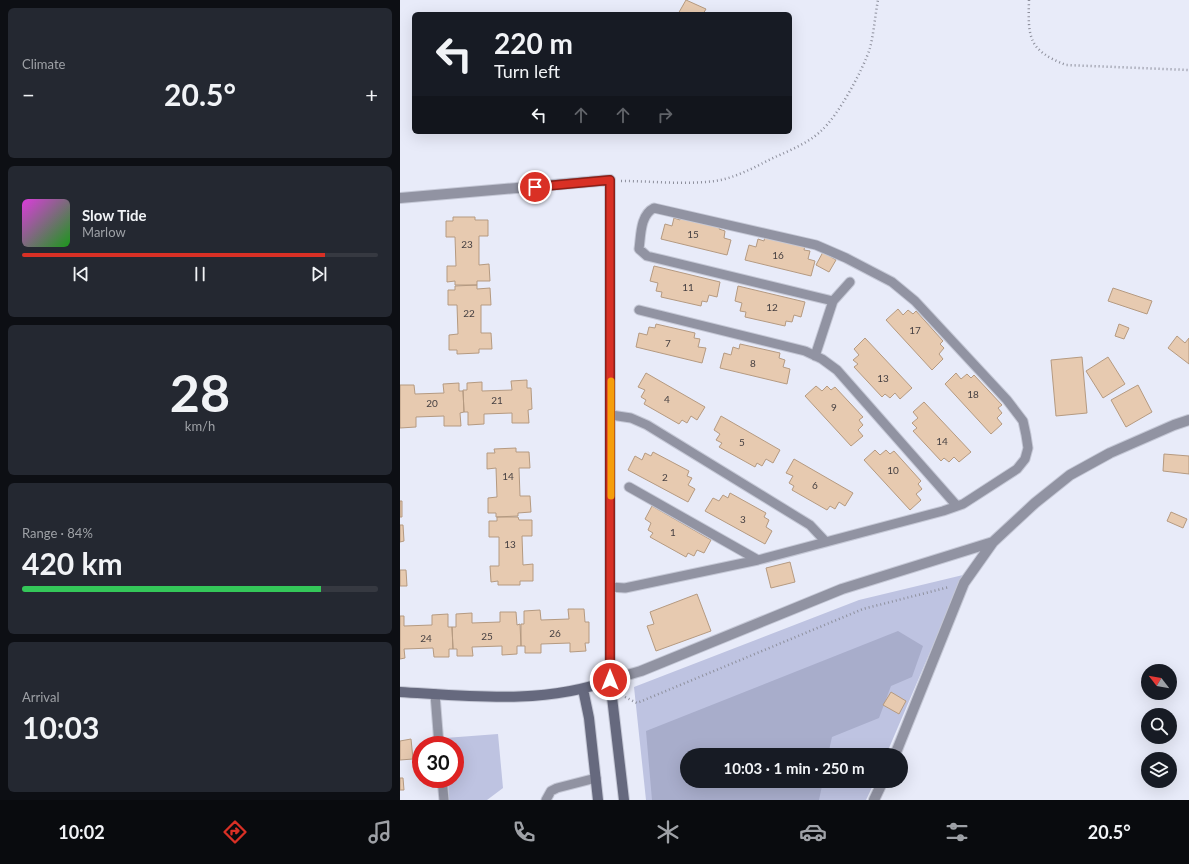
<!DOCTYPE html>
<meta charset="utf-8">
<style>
body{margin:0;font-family:Lato,sans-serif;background:#242831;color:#f1f3f6;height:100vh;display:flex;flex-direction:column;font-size:15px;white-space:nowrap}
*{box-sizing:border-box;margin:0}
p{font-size:13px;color:#9ea1a6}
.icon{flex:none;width:22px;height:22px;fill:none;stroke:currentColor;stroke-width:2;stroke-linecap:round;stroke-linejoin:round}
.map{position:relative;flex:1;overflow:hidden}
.side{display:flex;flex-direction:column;gap:8px;padding:8px;background:#0d0f14;width:400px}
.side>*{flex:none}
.guide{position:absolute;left:12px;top:12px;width:380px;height:122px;border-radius:6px;box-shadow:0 4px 16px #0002;background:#171b24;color:#f1f3f6;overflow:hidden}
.needle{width:26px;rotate:301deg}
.controls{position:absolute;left:741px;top:664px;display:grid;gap:8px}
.controls a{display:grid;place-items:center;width:36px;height:36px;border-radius:50%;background:#171b24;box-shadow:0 4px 16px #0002;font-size:20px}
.speed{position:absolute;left:12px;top:736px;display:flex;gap:8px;font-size:20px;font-weight:700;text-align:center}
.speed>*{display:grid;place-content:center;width:52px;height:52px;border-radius:50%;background:#171b24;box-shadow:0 4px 16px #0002;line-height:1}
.speed .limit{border:6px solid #d22;background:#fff;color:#111}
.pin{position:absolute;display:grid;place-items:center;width:34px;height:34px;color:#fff;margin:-17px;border:2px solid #fff;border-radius:50%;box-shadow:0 1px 4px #0007}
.me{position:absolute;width:44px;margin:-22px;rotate:0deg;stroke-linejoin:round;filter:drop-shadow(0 0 3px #0008)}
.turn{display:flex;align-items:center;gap:14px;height:84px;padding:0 16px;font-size:18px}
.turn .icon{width:52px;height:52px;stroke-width:2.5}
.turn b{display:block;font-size:28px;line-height:34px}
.lanes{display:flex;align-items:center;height:38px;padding:0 16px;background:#0003;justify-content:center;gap:20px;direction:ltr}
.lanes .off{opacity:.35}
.big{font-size:30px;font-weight:700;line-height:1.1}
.side .card{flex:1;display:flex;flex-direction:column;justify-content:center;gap:6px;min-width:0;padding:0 14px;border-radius:6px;background:#242831}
.side .dial{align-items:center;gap:0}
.dial b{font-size:52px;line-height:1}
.song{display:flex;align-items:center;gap:12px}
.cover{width:48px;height:48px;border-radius:6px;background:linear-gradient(135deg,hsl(300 70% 55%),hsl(120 70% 35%))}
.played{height:4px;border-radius:2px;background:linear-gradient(90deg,#d93025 85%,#363941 85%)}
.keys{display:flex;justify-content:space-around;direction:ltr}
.heat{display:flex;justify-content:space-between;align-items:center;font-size:22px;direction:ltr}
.charge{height:6px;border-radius:3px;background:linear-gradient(90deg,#34c759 84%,#363941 0)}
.trip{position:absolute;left:280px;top:748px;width:228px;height:40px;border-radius:20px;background:#171b24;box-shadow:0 4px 16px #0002;font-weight:700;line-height:40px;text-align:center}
.tabs{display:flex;height:64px;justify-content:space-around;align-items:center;background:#090b0e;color:#9ea1a6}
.tabs .icon{width:28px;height:28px}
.tabs .current{color:#d93025}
.tabs b{font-size:18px;color:#f1f3f6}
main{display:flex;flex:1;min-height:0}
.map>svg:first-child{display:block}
.green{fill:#bec3e1}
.forest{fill:#a8adcb}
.building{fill:#e7cab0;stroke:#b59a81}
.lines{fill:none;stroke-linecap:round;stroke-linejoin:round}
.lane-casing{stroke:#c5c8d6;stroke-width:11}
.street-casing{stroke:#c5c8d6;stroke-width:12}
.secondary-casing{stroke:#c5c8d6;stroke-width:12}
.path{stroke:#8d8f9c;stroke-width:2.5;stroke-dasharray:1 3;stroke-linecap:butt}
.lane{stroke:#9193a2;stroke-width:9}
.street{stroke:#9193a2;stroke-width:10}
.secondary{stroke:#66697e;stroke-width:10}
.route-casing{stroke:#8d1f18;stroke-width:10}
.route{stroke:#d93025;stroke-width:7}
.slow{stroke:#f59e0b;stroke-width:7}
.labels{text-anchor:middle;stroke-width:3;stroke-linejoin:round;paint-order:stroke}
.number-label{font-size:10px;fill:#464042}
</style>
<main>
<section class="side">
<div class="card"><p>Climate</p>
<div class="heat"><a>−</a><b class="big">20.5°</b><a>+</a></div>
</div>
<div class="card">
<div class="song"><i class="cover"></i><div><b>Slow Tide</b><p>Marlow</p></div></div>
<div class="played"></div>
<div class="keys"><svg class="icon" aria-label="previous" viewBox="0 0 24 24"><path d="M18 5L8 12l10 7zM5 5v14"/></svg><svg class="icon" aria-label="pause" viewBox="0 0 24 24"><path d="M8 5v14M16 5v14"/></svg><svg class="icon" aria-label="next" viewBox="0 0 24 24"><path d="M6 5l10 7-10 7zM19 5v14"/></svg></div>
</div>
<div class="card dial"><b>28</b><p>km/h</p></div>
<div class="card"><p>Range · 84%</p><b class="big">420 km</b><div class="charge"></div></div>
<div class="card"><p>Arrival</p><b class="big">10:03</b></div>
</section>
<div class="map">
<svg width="789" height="800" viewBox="0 0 789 800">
<rect width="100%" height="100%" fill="#e8ebf9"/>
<!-- green -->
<path class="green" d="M563,575L486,755H287V781H475L466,800H246L234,687L459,600Z
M98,734L103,788L87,800H49L48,779H55V745H45V738Z"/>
<!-- forest -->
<path class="forest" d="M498,631L523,646L512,677L491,686L479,718L432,737L428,755H287V781H423L419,800H252L246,731Z"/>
<!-- building -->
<path class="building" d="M286,0L306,9L303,14H278Z
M281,215L321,225L319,229L325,231L324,238L331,240L327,255L261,239L265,224L272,226L274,218L280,220Z
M53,217H75V220H88V236H79V265L89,264L90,281H77V285H55V281L47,282V266H56L55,237H46V221H53Z
M365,236L405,245L404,250L410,251L408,259L415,261L411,276L345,260L349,245L356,247L358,239L364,241Z
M423,252L436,260L429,272L416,265Z
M254,266L320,282L317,297L309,295L307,302L302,301L301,306L261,297L262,292L256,291L258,283L250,281Z
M77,285V289L90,288L91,305H81V333H91L92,349H79V353L57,354V350H49V335L58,334L57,305H48V290H55V286Z
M338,286L405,302L401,317L394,315L392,322L386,321L385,326L345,317L346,312L340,311L342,303L335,301Z
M713,288L752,301L747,314L708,301Z
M498,309L503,315L508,310L513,314L516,311L543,341L540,344L544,348L539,354L543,359L532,370L486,320Z
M256,324L295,333L294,338L300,339L298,347L306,348L302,363L236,347L239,333L247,335L249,327L255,328Z
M719,324L729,328L724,339L715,336Z
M777,336L785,343L789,338V364L768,348Z
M465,338L512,388L500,399L495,393L490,398L485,394L482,397L454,367L458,364L453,360L459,355L454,349Z
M340,344L380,353L379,358L385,360L383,367L390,369L387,384L320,368L324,353L331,355L333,347L339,349Z
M682,357L687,413L656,416L651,360Z
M708,357L725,384L703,398L686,371Z
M246,373L305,407L297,420L291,416L287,423L282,420L279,424L244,404L246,400L241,397L245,390L238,387Z
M556,373L561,379L567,374L571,378L574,375L602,405L598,408L602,413L597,418L602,424L591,434L545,384Z
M127,380V388H131L132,409L128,410L129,423H112V413L84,414V424L68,425V412H64L63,390H67V383L82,382V391L112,390L111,381Z
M59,383V391H63L64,412L60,413L61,426H44V416L16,417V427L0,428V385H14L15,394L44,393L43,384Z
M738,385L752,412L726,427L711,400Z
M416,386L422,391L427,386L431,390L435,387L463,417L459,420L463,425L458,430L463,436L451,446L405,396Z
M524,402L571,452L559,462L554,457L549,462L544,458L541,461L513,431L517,428L512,423L518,418L513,412Z
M321,416L380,450L373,463L366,459L362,466L357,463L355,467L319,447L322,443L316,440L320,434L314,430Z
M116,448V452H129L130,468H119L120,496H130L131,512L118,513V516L96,517V513H88V498L97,497L96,468L87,469V453H95L94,449Z
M475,450L480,455L486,450L490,454L494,451L521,481L518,484L522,489L516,494L521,500L510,510L464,460Z
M253,452L289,471L287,476L292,478L288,485L295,489L288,502L228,470L235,456L242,460L245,453L251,456Z
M764,454L789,456V474L763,471Z
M394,459L453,493L445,506L439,502L435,509L430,506L427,510L392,490L394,486L389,483L393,476L386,473Z
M330,493L366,513L364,517L369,520L366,527L372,531L365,544L305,511L313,498L319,501L323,495L328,498Z
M0,501H2V517H0Z
M252,506L311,540L304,553L297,550L294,556L288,553L286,557L250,537L253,533L248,530L251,523L245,519Z
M771,512L787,519L783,528L767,521Z
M97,517H118L119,520H132V536H122L123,565L133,564V581H120V585H98V581L91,582L90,566H99V537H89V521H97Z
M0,525H3L4,541L0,542Z
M390,562L395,582L371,588L366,568Z
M0,570H6L7,586H0Z
M297,594L311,631L256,651L247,626L254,624L250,612Z
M168,609H184L185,622H189V643H185L186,651L170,652V643L141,644V653H125V646H121V624H124V611L140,610L141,620L169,619Z
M100,612H116L117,625L120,624L121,646H117V654L102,655V646L72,647L73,656H57V649H53L52,627H56V614L72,613V623L100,622Z
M48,614V627H52L53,649H49V657H34L33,648L4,649L5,658L0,659V616H4V626L32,625V615Z
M491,692L506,701L499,714L483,705Z
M11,739L13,759L0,760V741Z
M0,778H3L4,790H0Z"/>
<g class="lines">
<!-- lane casing -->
<g class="lane-casing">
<path id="lane" d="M239,310L405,351L422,359L437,370L557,506
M415,356L433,301L450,282
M211,415L231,418L247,425L410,525L426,542
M229,487L358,560
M210,587L225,588L358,560L543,511L563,504L617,469L625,459L628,448L626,435L623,421L607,400L515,301L492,282L446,258L416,245L254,208C240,215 241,235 239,249L247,256L433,301
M35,694L39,745
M42,779L44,800
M146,800L151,791L157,788L196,778"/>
</g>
<!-- street casing -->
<g class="street-casing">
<path id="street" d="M0,198L210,180V680L241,671L442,589L593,542L635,503L670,475L710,453L774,425L789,420
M495,755L564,583L593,542
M474,800L483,781"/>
</g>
<!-- secondary casing -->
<g class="secondary-casing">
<path id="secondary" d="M183,689L189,718L198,800
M0,692C69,696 145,705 210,680L224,800"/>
</g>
<!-- path -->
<path class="path" d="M629,0C628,38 628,50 666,65L789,70
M221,181C252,181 284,185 315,181C335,178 353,168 371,159C388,151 407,144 421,131C438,116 463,70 470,48C474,32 475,16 478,0
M225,697L237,703L463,609L549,587"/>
<!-- lane -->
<use href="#lane" class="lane"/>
<!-- street -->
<use href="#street" class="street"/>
<!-- secondary -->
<use href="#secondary" class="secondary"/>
</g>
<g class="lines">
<!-- route casing -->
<g class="route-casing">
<path id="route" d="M135,187L210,180V680"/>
</g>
<!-- route -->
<use href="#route" class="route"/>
<!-- slow -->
<path class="slow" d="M211,496V381"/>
</g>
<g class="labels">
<!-- number labels -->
<g class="number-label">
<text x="293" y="238">15</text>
<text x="67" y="248">23</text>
<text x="378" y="259">16</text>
<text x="288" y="291">11</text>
<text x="372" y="311">12</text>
<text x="69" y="317">22</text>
<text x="515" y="334">17</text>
<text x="268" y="347">7</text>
<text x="353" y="367">8</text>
<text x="483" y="382">13</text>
<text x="573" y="398">18</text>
<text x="267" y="403">4</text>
<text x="97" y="404">21</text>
<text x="32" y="407">20</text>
<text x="434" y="411">9</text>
<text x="542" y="445">14</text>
<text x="342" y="446">5</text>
<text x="493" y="474">10</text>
<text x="108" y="480">14</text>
<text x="265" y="481">2</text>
<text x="415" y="489">6</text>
<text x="343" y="523">3</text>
<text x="273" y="536">1</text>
<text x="110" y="548">13</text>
<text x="155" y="637">26</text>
<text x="87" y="640">25</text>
<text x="26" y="642">24</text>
</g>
</g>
</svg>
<div class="controls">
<a><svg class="needle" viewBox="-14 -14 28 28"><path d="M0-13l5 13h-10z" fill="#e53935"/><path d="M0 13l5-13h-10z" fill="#9ea1a6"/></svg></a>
<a><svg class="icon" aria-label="search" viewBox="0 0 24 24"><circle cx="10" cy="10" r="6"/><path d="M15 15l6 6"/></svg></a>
<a><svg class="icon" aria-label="layers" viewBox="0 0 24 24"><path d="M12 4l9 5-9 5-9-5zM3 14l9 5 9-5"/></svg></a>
</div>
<div class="speed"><div class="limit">30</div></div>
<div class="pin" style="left:135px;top:187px;background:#d93025"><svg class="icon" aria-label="arrive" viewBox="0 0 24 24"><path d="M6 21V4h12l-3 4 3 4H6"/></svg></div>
<svg class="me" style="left:210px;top:680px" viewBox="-20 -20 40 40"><circle r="17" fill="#d93025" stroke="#fff" stroke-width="3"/><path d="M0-11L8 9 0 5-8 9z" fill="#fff"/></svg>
<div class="trip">10:03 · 1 min · 250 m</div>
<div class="guide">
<div class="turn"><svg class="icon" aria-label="left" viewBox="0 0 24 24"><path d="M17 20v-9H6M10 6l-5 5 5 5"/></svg><div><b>220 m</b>Turn left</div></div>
<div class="lanes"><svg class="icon" aria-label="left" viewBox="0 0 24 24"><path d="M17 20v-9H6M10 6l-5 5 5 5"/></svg><svg class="icon off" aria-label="ahead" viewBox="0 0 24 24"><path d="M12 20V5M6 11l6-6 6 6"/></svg><svg class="icon off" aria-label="ahead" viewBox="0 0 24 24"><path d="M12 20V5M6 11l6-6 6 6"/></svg><svg class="icon off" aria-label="right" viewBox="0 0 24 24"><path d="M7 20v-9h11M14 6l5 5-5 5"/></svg></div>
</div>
</div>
</main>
<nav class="tabs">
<b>10:02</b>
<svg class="icon current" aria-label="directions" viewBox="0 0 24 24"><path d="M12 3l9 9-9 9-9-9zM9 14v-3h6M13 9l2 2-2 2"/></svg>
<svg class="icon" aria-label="music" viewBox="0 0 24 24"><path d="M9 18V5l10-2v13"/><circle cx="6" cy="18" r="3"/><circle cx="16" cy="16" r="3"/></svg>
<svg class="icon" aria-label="phone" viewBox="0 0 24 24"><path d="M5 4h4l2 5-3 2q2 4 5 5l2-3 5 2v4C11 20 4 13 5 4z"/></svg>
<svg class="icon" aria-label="climate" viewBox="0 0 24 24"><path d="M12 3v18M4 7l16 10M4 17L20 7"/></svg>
<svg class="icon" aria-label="car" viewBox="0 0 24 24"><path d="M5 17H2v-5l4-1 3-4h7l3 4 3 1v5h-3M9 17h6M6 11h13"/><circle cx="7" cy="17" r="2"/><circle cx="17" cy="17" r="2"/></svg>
<svg class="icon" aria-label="filters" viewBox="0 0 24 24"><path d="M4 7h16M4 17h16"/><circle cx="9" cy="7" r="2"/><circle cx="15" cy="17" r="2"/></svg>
<b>20.5°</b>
</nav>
